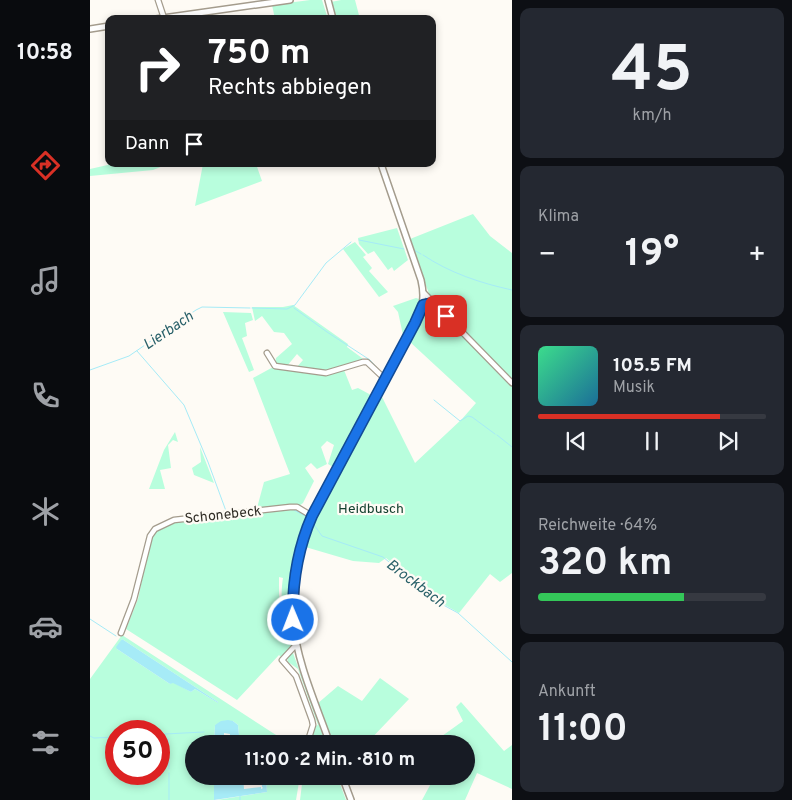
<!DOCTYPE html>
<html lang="de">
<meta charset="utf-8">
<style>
body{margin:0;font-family:Overpass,sans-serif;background:#242831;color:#f1f3f6;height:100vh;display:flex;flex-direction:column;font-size:19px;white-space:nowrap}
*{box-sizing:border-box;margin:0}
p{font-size:16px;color:#9ea1a6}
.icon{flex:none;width:28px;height:28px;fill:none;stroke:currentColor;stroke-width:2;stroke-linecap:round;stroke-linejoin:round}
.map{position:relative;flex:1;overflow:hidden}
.sheet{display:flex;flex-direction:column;gap:8px;padding:8px;background:#0d0f14;width:280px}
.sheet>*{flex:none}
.top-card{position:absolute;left:15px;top:15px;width:331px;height:152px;border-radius:10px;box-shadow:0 2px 8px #0003;background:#202124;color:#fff;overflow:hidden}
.speed{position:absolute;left:15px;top:720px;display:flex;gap:10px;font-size:25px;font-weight:700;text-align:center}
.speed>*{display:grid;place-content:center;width:65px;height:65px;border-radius:50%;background:#171b24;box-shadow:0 2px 8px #0003;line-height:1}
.speed .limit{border:8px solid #d22;background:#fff;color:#111}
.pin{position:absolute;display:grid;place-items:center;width:42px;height:42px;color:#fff;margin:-21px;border-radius:10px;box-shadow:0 2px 8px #0006}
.me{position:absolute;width:55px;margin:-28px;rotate:359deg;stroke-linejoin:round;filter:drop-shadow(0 0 4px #0008)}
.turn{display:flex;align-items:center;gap:18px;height:105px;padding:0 20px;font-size:22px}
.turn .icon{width:65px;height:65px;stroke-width:2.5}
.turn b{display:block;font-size:35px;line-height:42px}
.then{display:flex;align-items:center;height:48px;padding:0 20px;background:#0003;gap:10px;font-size:19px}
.big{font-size:38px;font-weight:700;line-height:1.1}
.sheet .widget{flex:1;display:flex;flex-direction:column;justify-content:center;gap:8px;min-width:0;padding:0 18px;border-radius:10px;background:#242831}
.sheet .dial{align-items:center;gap:0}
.dial b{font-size:65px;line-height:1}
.song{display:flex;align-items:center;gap:15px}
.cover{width:60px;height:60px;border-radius:8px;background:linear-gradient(135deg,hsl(150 70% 55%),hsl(200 70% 35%))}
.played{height:5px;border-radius:2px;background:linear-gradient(90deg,#d93025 80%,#363941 80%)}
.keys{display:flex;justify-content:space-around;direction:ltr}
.heat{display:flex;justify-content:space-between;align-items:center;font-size:28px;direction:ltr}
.charge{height:8px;border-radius:4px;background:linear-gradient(90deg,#34c759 64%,#363941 0)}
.trip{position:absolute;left:95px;top:735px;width:290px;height:50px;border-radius:25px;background:#171b24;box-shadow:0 2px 8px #0003;font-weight:700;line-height:50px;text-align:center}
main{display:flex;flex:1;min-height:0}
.tab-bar{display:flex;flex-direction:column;width:90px;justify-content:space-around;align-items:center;background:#090b0e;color:#9ea1a6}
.tab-bar .icon{width:35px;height:35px}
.tab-bar .on{color:#d93025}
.tab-bar b{font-size:22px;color:#f1f3f6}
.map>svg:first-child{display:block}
.green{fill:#b8fedd;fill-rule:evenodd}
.water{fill:#a6ebf7}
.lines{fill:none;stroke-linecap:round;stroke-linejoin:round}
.stream{stroke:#a6ebf7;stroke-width:1}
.minor-casing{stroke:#a49c8d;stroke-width:7}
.major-casing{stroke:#a49c8d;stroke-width:8}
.minor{stroke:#fff;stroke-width:4.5}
.major{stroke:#fff;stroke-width:5}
.route-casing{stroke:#114b97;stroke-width:12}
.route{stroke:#1a73e8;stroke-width:9}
.labels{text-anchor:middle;stroke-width:4.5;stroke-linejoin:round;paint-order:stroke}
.park-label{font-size:14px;fill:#13402f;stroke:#fefbf5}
.street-label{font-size:14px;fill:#302d26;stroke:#fefbf5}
.water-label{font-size:15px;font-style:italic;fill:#296069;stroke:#fefbf5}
</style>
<main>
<nav class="tab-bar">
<b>10:58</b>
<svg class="icon on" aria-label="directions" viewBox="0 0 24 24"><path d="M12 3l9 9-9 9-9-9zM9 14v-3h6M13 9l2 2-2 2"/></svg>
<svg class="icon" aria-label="music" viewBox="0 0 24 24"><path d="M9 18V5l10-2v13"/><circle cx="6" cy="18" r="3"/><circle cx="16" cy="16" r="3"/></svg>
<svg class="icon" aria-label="phone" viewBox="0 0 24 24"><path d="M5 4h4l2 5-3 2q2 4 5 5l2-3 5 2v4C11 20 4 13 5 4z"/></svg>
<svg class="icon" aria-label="climate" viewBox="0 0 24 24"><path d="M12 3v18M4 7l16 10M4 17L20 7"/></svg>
<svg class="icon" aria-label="car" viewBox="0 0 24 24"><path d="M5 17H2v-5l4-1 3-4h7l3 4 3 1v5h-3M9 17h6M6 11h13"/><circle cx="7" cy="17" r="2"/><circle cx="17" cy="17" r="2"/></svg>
<svg class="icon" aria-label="filters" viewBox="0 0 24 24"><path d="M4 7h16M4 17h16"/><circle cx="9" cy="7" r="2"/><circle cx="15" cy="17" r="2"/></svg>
</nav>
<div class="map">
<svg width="422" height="800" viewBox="0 0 422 800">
<rect width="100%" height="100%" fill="#fefbf5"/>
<!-- green -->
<path class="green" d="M220,0H232L238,19H185L182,5Z
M251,0H265L270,19H246L241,2Z
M22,164H78L63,170L0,176V169Z
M113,164H166L172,181L105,206Z
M383,214L400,236L422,253V379L341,299L320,242V239Z
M307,228L318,260L304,271L302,267L298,270L284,251L278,254L269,244L268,238Z
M265,242L276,255L273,257L282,268L279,271L298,292L289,297L253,249Z
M326,298L329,299L327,309L313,335L308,312L303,306Z
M203,305L258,344L257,347L276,361L236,372L207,367L213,360L207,354L197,366L185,365L186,358L202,344L194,333L184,332L172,316L165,321L162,307H193Z
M337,309H341L374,337L422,385V573L410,582L400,574L369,613L348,601L296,558L289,563L263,561L212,546L223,516L290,393L325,463L372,419L386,403L320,342Z
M133,312L161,313L163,320L155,323L157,336L152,338L164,370L159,372Z
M185,366L236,375L254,370L262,390L268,388L281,395L243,467L238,464L244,445L237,441L231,447L237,464L227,469L221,463L215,468L224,481L213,503L209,506L204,504L167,508L174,482L200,474L163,378Z
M85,432L88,442L83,440L78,445L81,468L70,470L75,489H59L74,450Z
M110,447L124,483L104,475L102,468L111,462Z
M206,508L218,515C202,548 200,584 199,620C190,611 191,590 193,578L189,577V594L191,610L197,622L202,647L192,658L189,655L147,700L36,629L48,599L61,537L63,532L82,522Z
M32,635L200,744H150L148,725L143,721L125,725L124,744H104V776H124V800H0V679ZM32,639L128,702V703L105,689L101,692L83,682L80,684L27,649ZM26,731H69V774H26Z
M201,652L203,653L236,744H218L223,727L228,725L208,669L198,662L197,657Z
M290,678L319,699L276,744H241L227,704L248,686L272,701Z
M371,702L414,751L422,745V789L387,773L375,800H332L345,776H376V744H344L345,741L373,721L366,707Z
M176,776H210L206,800H127L177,792Z
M213,776H247L256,800H210Z"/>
<!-- water -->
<path class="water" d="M32,639L128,702V703L105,689L101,692L83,683L80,684L27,649L26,647Z
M138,720L143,721L148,725L150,744H140V734L134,733V744H124L125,725L131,721Z
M124,776H153L154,789L171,787V789L173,788L172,787L171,776H176L177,792L124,800Z"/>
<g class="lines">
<!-- stream -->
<path class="stream" d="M269,240L314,249
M324,250L331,254
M333,255C360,273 390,283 422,290
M162,308L197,309L205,305L236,263L261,242
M204,308L237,332L280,360L289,370
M47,351L94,405L118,462L136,511
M0,370L39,356L106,310L112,307L160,308
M344,400L370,421L378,416L382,417L405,434
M407,435L422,447
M153,514L202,509L215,516
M222,522L232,536L293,557L346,601L368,613L422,662
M0,619L26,636
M69,734H70
M75,734L114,732
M0,736L4,738L26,737
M78,739L79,769
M79,773V800
M150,800V795"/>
<!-- minor casing -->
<g class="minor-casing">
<path id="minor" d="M68,0L74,18
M334,293L422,383
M177,353L185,366L236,373L273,362H277L295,379
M31,633L44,599L60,536L65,529L84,520L200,507H207L222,516
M207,646L204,647L192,660L206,676L222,720L223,725L217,744"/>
</g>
<!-- major casing -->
<g class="major-casing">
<path id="major" d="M238,0L243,19
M66,19L200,0
M0,29L19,26
M240,744C226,704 207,663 203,621C198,550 230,499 262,440C283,401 304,362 325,323C333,307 335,297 331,280L291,164
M252,776L261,800"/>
</g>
<!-- minor -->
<use href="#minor" class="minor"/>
<!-- major -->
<use href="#major" class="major"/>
</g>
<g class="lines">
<!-- route casing -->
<g class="route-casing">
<path id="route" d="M203,620C202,584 207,550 222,516L325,323L333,305L343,303L356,316"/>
</g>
<!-- route -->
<use href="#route" class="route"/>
</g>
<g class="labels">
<!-- park labels -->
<g class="park-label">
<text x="281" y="513">Heidbusch</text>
</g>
<!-- street labels -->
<g class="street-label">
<text transform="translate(133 514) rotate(-6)" y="5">Schonebeck</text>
</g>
<!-- water labels -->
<g class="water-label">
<text transform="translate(78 330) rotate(-34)" y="5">Lierbach</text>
<text transform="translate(326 583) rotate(37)" y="5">Brockbach</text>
</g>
</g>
</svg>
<div class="speed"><div class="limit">50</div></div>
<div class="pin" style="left:356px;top:316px;background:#d93025"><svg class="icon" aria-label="arrive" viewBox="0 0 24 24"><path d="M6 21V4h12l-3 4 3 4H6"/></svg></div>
<svg class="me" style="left:203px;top:620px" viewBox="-20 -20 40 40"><circle r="17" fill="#1a73e8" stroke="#fff" stroke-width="3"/><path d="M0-11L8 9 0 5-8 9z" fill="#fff"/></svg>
<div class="trip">11:00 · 2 Min. · 810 m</div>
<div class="top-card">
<div class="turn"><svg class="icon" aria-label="right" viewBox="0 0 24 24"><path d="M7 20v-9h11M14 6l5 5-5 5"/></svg><div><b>750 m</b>Rechts abbiegen</div></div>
<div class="then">Dann<svg class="icon" aria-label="arrive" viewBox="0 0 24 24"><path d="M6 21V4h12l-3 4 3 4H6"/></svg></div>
</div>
</div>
<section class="sheet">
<div class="widget dial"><b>45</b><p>km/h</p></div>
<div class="widget"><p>Klima</p>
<div class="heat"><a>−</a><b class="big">19°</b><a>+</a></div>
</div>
<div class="widget">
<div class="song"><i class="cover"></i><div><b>105.5 FM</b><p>Musik</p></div></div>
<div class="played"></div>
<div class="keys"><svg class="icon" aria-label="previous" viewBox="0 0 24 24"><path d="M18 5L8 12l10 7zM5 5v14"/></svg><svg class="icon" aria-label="pause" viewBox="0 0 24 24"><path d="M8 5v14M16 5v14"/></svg><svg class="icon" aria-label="next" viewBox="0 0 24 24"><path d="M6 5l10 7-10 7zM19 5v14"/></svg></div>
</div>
<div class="widget"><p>Reichweite · 64%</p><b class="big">320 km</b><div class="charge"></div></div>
<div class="widget"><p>Ankunft</p><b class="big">11:00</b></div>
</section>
</main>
